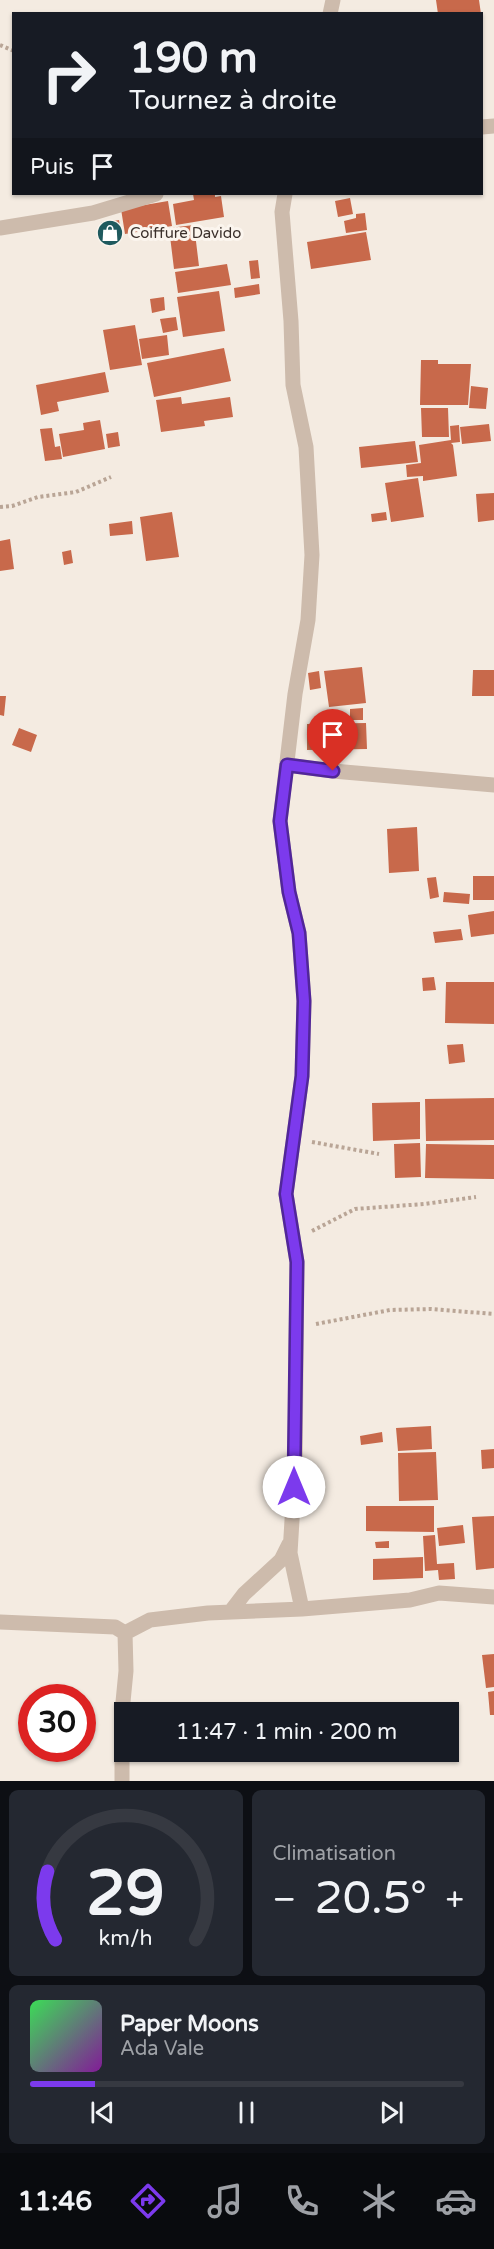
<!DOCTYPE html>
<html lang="fr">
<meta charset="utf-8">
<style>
body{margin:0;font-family:"Varela Round",sans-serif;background:#242831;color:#f1f3f6;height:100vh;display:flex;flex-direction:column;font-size:22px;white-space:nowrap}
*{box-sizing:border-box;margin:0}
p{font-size:20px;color:#9ea1a6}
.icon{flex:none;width:33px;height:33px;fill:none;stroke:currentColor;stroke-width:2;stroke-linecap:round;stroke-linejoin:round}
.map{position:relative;height:1781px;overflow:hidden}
.panel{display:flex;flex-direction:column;gap:9px;padding:9px;background:#0d0f14;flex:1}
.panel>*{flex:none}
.banner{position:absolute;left:12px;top:12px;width:471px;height:183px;border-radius:0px;box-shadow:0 2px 4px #0004;background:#171b24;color:#f1f3f6;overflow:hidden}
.speed{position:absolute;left:18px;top:1684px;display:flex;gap:12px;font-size:30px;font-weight:700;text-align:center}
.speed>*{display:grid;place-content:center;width:78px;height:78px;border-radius:50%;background:#171b24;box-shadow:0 2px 4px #0004;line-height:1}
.speed .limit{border:9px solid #d22;background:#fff;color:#111}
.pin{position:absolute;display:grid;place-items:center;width:51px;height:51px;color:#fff;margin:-62px -26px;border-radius:50% 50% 50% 0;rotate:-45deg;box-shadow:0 0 6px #0007}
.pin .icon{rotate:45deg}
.me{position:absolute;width:66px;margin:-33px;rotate:0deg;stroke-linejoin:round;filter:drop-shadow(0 0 4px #0008)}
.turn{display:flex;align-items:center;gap:21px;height:126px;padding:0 18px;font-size:27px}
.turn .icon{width:78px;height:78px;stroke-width:2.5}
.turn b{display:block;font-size:42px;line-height:51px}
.then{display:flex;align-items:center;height:57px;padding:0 18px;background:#0003;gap:12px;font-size:22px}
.big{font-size:45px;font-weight:600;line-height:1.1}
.panel .card{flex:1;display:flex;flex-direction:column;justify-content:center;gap:9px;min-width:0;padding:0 21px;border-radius:9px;background:#242831}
.panel .dial{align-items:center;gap:0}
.dial svg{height:156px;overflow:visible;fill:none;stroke:#363941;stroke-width:7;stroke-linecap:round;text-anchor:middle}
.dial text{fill:#f1f3f6;stroke:none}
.song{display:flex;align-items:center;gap:18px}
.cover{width:72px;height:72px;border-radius:9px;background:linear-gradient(135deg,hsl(130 70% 55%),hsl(290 70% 35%))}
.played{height:6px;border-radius:3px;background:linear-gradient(90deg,#7c3aed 15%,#363941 15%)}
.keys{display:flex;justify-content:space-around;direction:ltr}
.heat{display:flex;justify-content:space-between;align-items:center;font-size:33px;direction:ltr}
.panel .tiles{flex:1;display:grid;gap:9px;grid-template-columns:1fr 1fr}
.card:last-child{grid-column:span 2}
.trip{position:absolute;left:114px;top:1702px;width:345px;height:60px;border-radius:0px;background:#171b24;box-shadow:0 2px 4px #0004;font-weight:600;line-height:60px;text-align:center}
.tab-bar{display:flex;height:96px;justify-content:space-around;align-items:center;background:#090b0e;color:#9ea1a6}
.tab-bar .icon{width:42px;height:42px}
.tab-bar .on{color:#7c3aed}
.tab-bar b{font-size:27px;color:#f1f3f6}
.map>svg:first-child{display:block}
.building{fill:#c8694b}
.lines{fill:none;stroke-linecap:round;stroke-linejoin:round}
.path{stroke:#b9a596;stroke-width:4;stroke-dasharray:3 3;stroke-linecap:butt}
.street{stroke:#cdbbac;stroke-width:15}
.route-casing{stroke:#51269a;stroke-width:15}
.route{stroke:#7c3aed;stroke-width:10}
.labels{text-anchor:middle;stroke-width:6;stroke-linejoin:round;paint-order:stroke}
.poi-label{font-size:15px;fill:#3b302b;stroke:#fbf5ee;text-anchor:start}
</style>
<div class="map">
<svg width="494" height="1781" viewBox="0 0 494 1781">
<rect width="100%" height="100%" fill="#f4ebe1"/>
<!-- building -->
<path class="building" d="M436,0H479L481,14H438Z
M193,194H215V197L221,196L224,217L176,225L173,204L194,200Z
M350,198L353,214L338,217L335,201Z
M168,201L172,226L125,234L121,209Z
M365,213L367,230L346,233L344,221L356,218V214Z
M119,220L122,239L111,240L108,222Z
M194,225L199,266L174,269L169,228Z
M366,232L371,260L311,269L307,242Z
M258,260L260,278L251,279L249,261Z
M227,264L231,285L178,293L175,272Z
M259,284L260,294L235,298L234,288Z
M219,291L225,331L183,337L177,297Z
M164,297L165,310L152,313L150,299Z
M176,317L178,330L163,333L160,319Z
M135,325L142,365L110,370L103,330Z
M167,335L169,355L142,359L139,339Z
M224,348L231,381L154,397L147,363Z
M421,360H438V364H471L468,405H420Z
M105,372L109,392L57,402L59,411L41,415L36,385Z
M471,386L488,388L486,409L469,408Z
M181,397L182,404L230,397L233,417L204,421L205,426L161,432L156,400Z
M421,408H448L449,437H422Z
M100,420L105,449L63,457L59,434L84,430L83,423Z
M489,424L491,441L462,444L460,427Z
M459,425L460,442L451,443L453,445L457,476L423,481V476L407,477L406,465L421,463L419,445L451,440L450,426Z
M52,428L55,447L60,446L62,459L45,461L40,429Z
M118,432L120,446L108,448L106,434Z
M415,441L418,462L361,468L359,447Z
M418,478L424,517L391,522L385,483Z
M494,493V520L478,522L476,494Z
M172,512L179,557L146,561L140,517Z
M386,512L387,520L372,522L371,514Z
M132,521L133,534L110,536L109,524Z
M10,539L14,569L0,571V541Z
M71,550L73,563L64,565L62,552Z
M362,667L366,703L329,707L324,671Z
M473,670H494V696H472Z
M319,671L321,688L310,690L308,673Z
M0,696H6L4,716L0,715Z
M363,708V720H350V709Z
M366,723L367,749L307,750V724Z
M19,728L37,735L31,752L12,745Z
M417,827L419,871L389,873L387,829Z
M473,876H494V900H473Z
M436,877L439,897L430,899L427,878Z
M444,892L470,894L469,904L443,902Z
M494,911V934L471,937L468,915Z
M461,929L463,940L435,943L433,932Z
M434,977L436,990L423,991L422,978Z
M446,982H494V1024L445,1023Z
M463,1044L465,1062L449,1064L447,1045Z
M494,1098V1140L426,1141L425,1099Z
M420,1102V1139L373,1141L372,1103Z
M420,1143L421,1177L395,1178L394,1144Z
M426,1144L494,1145V1179L425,1178Z
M431,1426L432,1449L398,1451L396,1428Z
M382,1432L383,1442L361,1445L360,1436Z
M494,1449V1468L482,1469L481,1450Z
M436,1452L438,1500L399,1501L398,1453Z
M366,1506H434V1532L366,1531Z
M494,1516V1568L476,1570L472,1517Z
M463,1525L465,1543L439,1546L437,1528Z
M435,1535L437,1564L454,1563L455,1579L439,1580L438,1570L425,1571L423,1536Z
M389,1541V1548H376L375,1542Z
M423,1557V1578L373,1580V1559Z
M494,1654V1687L486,1688L482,1655Z
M494,1691V1715H490L488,1692Z"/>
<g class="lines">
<!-- path -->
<path class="path" d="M0,45L14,51
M0,507L12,506L38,497L76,492L111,477
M312,1142L379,1154
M312,1231L355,1209L424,1204L476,1197
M316,1324L390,1310L431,1309L494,1314"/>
<!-- street -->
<path class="street" d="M330,14L333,0
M482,127L494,126
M285,194L282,212L291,321L293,385L306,447L312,555L308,620L295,694L280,821L289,892L299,933L304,1001L302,1076L286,1194L297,1262L295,1471L290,1553L302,1609
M0,228L93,213L156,194
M287,765L333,771L494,785
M231,1611L244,1594L281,1560L289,1544
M0,1622L115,1627L125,1633
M122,1781V1712L126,1671L125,1633L150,1620L208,1613L302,1609L410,1600L439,1593L494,1597"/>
</g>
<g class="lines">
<!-- route casing -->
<g class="route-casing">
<path id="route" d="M294,1487L297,1262L286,1194L302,1076L304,1001L299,933L289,892L280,821L287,765L333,771"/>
</g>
<!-- route -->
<use href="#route" class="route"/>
</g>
<!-- icons -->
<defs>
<g id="shop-disc" transform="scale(1.35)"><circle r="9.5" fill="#1f5a5e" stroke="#fbf5ee"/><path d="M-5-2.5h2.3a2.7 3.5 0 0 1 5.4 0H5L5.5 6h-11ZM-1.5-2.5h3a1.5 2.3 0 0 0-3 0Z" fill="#fff"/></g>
</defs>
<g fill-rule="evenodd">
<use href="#shop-disc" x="110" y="233"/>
</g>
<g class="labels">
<!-- poi labels -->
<g class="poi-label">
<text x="130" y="238">Coiffure Davido</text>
</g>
</g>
</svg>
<div class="speed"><div class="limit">30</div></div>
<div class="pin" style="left:333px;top:771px;background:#d93025"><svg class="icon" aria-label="arrive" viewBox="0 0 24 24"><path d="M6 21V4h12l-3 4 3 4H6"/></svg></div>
<svg class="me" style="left:294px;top:1487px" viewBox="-20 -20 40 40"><circle r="19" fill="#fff"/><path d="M0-13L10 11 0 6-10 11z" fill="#7c3aed"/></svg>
<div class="trip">11:47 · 1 min · 200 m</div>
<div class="banner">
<div class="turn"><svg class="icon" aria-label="right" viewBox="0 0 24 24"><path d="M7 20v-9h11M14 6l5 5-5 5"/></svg><div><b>190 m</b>Tournez à droite</div></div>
<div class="then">Puis<svg class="icon" aria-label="arrive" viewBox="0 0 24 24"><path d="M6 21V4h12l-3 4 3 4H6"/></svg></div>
</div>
</div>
<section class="panel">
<div class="tiles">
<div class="card dial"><svg viewBox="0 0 100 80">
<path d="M14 69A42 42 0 1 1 86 69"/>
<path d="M14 69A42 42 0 0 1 10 34" stroke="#7c3aed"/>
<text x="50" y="56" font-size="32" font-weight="700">29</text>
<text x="50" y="72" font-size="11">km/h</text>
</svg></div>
<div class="card"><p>Climatisation</p>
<div class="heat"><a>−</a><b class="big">20.5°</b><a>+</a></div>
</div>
<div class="card">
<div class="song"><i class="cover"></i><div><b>Paper Moons</b><p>Ada Vale</p></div></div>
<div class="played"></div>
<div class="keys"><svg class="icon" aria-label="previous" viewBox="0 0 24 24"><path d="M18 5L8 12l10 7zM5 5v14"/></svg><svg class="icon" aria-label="pause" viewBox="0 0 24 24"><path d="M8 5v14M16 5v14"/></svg><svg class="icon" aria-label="next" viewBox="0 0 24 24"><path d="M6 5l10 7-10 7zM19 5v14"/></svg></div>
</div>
</div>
</section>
<nav class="tab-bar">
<b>11:46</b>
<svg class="icon on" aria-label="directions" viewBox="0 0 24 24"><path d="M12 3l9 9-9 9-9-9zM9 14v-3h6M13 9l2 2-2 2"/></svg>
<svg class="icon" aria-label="music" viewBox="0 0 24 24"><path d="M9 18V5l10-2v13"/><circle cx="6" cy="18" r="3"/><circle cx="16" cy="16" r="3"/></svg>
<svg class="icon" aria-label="phone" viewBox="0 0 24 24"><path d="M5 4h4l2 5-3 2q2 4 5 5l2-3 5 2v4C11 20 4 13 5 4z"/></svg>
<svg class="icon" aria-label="climate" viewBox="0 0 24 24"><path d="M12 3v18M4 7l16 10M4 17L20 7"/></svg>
<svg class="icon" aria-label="car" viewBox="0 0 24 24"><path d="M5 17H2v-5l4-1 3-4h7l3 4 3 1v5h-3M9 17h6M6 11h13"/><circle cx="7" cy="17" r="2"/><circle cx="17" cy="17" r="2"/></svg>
</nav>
